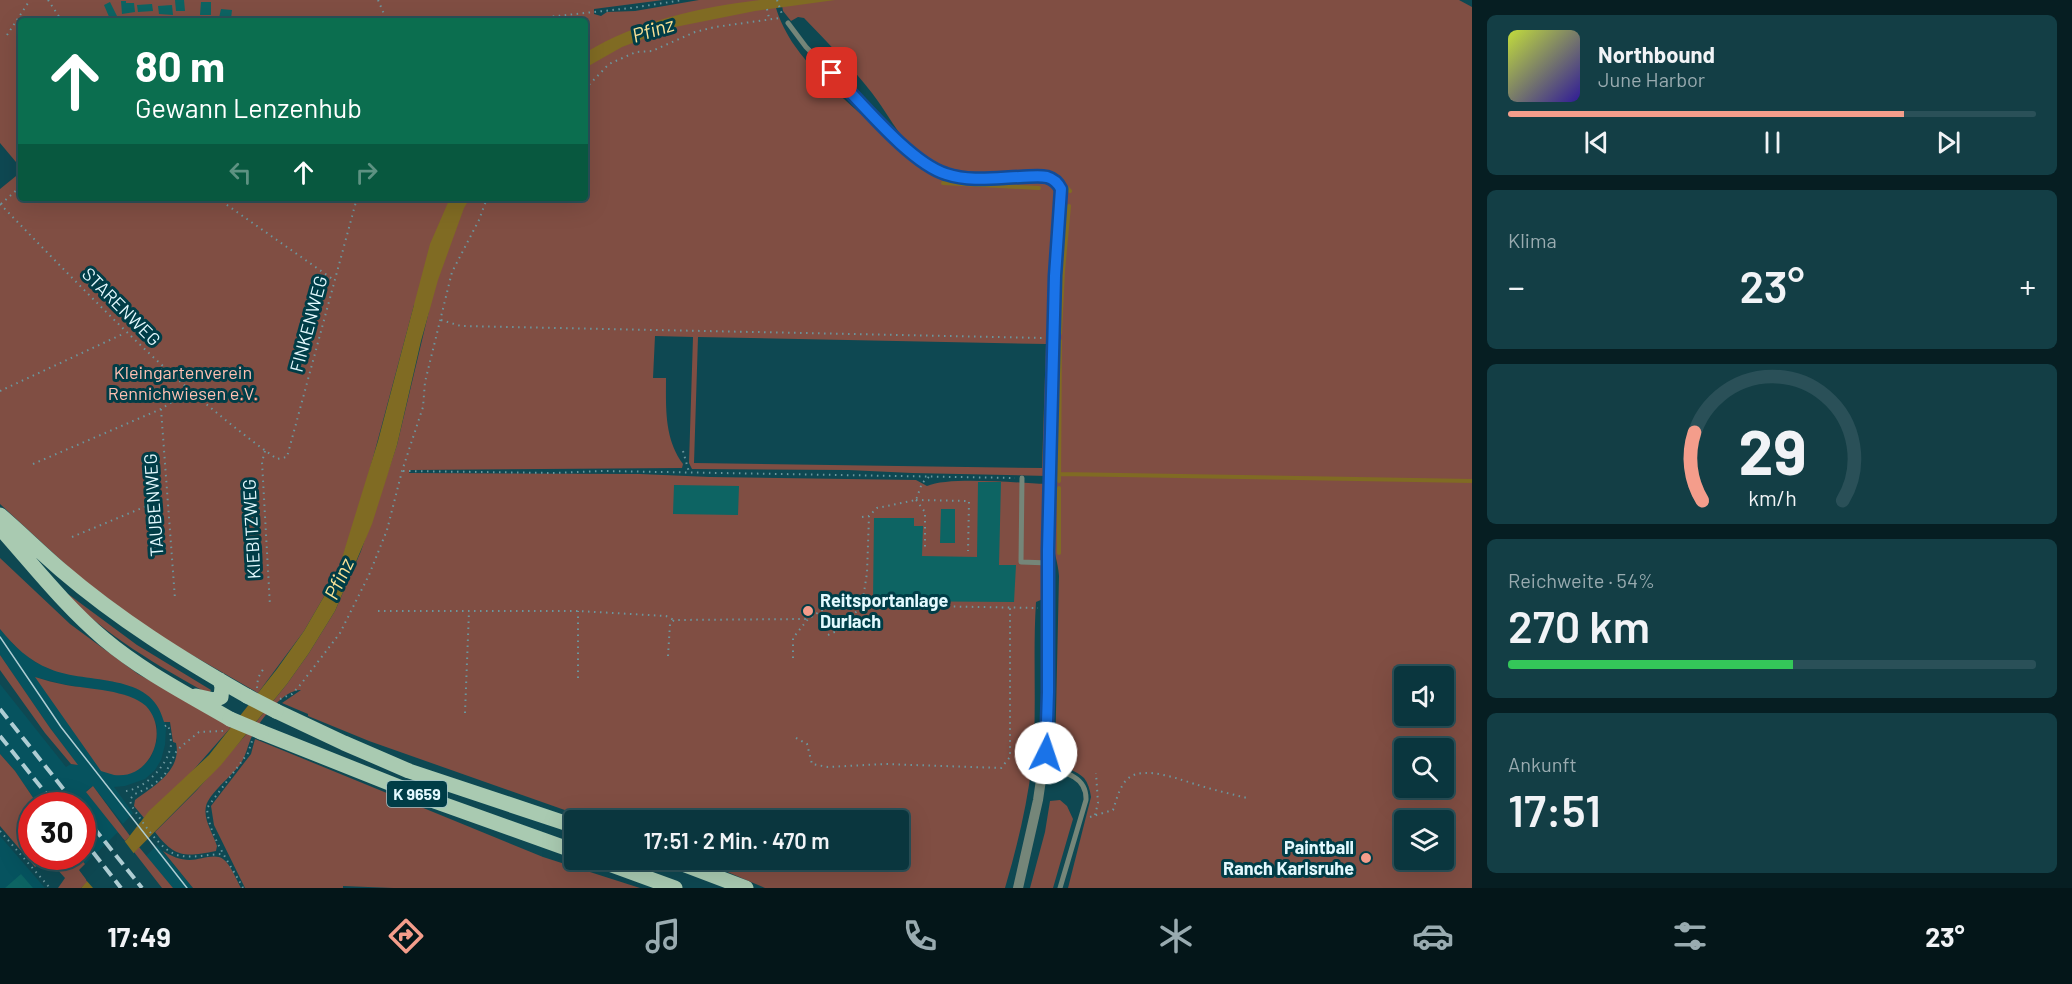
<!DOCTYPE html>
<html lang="de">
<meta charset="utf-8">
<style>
body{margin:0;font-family:Barlow,sans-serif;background:#133e45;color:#f1f3f6;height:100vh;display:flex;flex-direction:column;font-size:22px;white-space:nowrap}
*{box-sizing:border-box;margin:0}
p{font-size:20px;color:#99abb0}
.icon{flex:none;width:33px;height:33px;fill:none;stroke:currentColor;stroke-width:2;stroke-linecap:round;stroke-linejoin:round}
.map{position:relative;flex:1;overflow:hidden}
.drawer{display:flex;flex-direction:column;gap:15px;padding:15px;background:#061e22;width:600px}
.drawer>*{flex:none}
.hud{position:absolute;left:18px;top:18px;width:570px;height:183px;border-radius:6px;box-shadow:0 6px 24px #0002,0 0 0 2px #2a5058;background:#0b6e4f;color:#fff;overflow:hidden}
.fabs{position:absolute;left:1394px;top:666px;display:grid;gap:12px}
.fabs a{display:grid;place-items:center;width:60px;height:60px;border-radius:6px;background:#0a363e;box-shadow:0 6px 24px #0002,0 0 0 2px #2a5058;font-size:30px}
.speed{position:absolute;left:18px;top:792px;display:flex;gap:12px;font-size:30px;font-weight:700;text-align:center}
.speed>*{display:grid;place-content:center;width:78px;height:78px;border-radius:50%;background:#0a363e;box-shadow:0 6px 24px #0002,0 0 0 2px #2a5058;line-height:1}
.speed .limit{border:9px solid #d22;background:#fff;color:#111}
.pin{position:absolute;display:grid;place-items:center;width:51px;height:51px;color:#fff;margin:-26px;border-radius:12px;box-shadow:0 3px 9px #0006}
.me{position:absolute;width:66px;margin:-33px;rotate:4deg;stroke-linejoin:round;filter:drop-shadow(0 0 4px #0008)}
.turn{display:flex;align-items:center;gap:21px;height:126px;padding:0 18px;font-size:27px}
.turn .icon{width:78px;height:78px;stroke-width:2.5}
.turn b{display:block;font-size:42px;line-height:51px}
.lanes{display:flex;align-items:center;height:57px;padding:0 18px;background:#0003;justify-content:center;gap:30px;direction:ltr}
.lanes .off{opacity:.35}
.big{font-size:45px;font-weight:600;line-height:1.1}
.drawer .card{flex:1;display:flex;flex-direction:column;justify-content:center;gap:9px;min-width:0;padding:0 21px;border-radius:9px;background:#133e45}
.drawer .dial{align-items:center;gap:0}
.dial svg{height:156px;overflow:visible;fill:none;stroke:#2a5058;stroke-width:7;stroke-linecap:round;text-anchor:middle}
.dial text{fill:#f1f3f6;stroke:none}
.song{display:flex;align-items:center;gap:18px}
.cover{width:72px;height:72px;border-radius:9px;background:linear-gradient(135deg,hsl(70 70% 55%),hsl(250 70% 35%))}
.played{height:6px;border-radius:3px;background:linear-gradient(90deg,#f49d8b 75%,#2a5058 75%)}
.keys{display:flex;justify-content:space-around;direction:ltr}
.heat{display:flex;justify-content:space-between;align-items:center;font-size:33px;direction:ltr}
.charge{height:9px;border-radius:4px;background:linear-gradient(90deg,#34c759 54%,#2a5058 0)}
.trip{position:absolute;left:564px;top:810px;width:345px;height:60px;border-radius:6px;background:#0a363e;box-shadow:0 6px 24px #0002,0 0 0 2px #2a5058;font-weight:600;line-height:60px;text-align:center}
.tab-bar{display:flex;height:96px;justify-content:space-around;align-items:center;background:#041619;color:#99abb0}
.tab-bar .icon{width:42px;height:42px}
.tab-bar .selected{color:#f49d8b}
.tab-bar b{font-size:27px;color:#f1f3f6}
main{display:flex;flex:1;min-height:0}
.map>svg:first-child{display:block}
.built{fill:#06535f;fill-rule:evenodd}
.green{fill:#804e43;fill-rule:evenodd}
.water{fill:#806b23}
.pier{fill:#0e4852}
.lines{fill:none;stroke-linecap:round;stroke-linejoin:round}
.stream{stroke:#806b23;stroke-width:4}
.building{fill:#0d6463}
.path{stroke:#6b969d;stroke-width:2;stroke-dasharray:1.5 4.5;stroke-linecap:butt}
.lane{stroke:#758679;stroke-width:5}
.street{stroke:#758679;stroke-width:10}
.primary{stroke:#a9cab1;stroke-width:15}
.tram{stroke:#aecdd3;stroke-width:1.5}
.rail{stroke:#aecdd3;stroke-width:4;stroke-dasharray:12 6;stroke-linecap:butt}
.primary-bridge{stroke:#a9cab1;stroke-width:15}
.route-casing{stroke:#114b97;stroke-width:15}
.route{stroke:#1a73e8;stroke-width:10}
.poi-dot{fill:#f49d8b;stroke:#003d47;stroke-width:2}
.labels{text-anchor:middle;stroke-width:6;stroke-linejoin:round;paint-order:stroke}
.shield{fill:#003d47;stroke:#9fc1c7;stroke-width:1.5}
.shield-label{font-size:16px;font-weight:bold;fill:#e3f9fe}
.street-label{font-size:18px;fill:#e3f9fe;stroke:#003d47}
.park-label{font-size:18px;fill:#ffc1b3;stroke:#003d47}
.poi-label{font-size:18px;font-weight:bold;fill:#e3f9fe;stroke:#003d47;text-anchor:start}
.water-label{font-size:20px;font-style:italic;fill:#fbe397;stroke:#003d47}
</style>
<main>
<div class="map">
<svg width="1472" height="888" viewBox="0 0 1472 888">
<rect width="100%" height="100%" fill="#0e4852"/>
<!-- built -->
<path class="built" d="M0,629L14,645L35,662L52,670L126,684L141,690L153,700L163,715L166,727L165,745L161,760L155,770L145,779L125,786L114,787L133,813L123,824L93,786L86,791L118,832L85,864L79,857L82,856V806L38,805L15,771L0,754V684L66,767L71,764L77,765L50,728L0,655ZM35,677L62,684L125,695L153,717L157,726V740L151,757L145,764Z
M0,836L45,888H0Z
M157,845L193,888H173L146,856Z"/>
<!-- green -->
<path class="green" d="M0,0H663L594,9V14L601,16L607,12L635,11L699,0H774C777,15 784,29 792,42C813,73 844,99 872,124C893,143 914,166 941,176C954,181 968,183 982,183C1003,182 1050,169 1056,196L1052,284L1048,476L912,473L848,470L692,469L689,463L693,337L655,336L653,378H666C666,407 664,439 683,464L682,468L410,470L409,473L640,474L710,477L916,480L927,486C949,476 1019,483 1045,484L1043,599L1036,602C1033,648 1036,694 1034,740C1031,790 1019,840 1005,888H765L699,860H898V820H593L369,741L308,716V714L282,703L301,690C284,689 259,721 252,736C247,747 246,757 239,766C231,776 209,794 206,806C203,820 213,833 217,846L216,851C185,857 175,858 155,832L196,791L244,737L287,684L309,653L335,611L361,551L397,445L429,311L414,305L363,495L337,574L304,631L258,693L152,632L76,574L0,504V189L21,172V198H585V21H21V168L0,143ZM698,337L1046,344L1042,468L694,463Z
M781,0H1459L1472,7V888H1068L1091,797C1090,790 1088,783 1084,778C1075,769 1061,769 1055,757L1059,576C1058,562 1053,550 1052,535L1059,276L1065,188C1062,179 1057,175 1047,172C1017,172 985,178 955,173C911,165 896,124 872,93C851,66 827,42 804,18L798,17L791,21L783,11ZM1404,676H1443V716H1404ZM1404,748H1443V788H1404ZM1404,820H1443V860H1404Z
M0,558L70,624L138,674L232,726L189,775L144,818L134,806L135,800C154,786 182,770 176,743L173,742L170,722H164C152,671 88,685 50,669C29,661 14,646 0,629Z
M68,594L137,645L211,690L209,694C158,666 107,636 66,595Z
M0,655L50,728L78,765L71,764L45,733L0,670Z
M35,677C45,680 55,683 66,685C88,689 129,690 146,706C170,731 151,780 114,775C110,774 105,772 101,771Z
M255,739L543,857L640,888H393L343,886V888H245L214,825L211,806L251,754Z
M0,754L15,771L38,805L32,806V856L79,857L85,864L79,870L88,882L81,888H58L65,878L56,868L41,863L35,867L0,826Z
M93,786L130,836L125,841L86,792Z
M1060,800L1067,806L1073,819L1053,888H1030L1045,832L1050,801Z
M139,847L173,888H162L134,852Z
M163,851C171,856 180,860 190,860C200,860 215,853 223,859C231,865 236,879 241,888H193Z"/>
<!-- water -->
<path class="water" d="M760,0H835L755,11L675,27L622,47L585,68V53C637,21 700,7 760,0Z
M450,198H470L464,208L438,280L421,341L397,445L372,524L335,611L309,653L287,684L221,765L99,888H81L128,838L149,811L209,755L277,669L304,631L337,574L378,441L430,244Z"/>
<!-- pier -->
<path class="pier" d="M123,839L135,855L103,888H93L86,880Z"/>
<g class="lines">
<!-- stream -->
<path class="stream" d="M943,183L1039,188
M1067,188L1070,191
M1060,333L1063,271L1069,206
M1059,474L1472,481
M1059,481L1060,341
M1059,488V553"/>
</g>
<!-- building -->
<path class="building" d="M175,0H184L185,11H176Z
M121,1H126V3H134L135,12L122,14Z
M110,2L117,16L110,19L104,5Z
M201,2H211V15H200Z
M152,4L153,11L138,12L137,5Z
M172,5L173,15L159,14L158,6Z
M221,9L232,10L231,19L219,18Z
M978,482H1001L999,565H1016L1014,602L873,601L874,518H914V526H923L922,556L977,557Z
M674,485L739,486L738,515L673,514Z
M941,509H955V543H940Z
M21,874L33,888H5Z"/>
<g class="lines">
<!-- path -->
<path class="path" d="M48,0L62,21
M378,0L387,21
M777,0L783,17
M767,9L769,18
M511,21L631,8L683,0
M7,35L30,0
M585,89L609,64L636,52L652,51L695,32L715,27L780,18
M217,198L334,280
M0,204C88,294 174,386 277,459L287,457L357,198
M1,204L21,186
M441,320L461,326L1046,338
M0,391L125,333
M161,409L175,599
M265,451L262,462L270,606
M683,451L689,472
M33,464L161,409L189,391
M403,471L555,473L603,471L1015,478
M916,500L969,501L968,551
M916,500L925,512V551
M862,517L869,516
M72,537L166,498
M378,611H578L666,616L674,620
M828,635L841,629L862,605L1038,608
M668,656L670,624L674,620L808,619
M793,658V638L808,619L827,607L852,600L862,605L867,573L869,516L877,508L916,500L922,483L930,476
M578,678V611
M257,688L258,678L265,666
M280,699L292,694L301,684L340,633L369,575L387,530L402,471L423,407L425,382L452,272L479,220L487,198
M465,713L469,611
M223,731L199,732L177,750L164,776L150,787L135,794L130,799L131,805C142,821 161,853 181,856C195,858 210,854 224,854
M796,738L807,744L812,764L828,767L885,764L1001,768L1010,757V607
M126,791C146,788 168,765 171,745C171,738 170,731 168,725L162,727
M1095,815L1098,803L1096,773
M1090,817L1113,810C1117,798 1120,784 1130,777C1146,766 1181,780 1198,785C1214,790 1231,794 1247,798
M0,831L50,888
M243,888C230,863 209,837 207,808L248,753L252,741"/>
<!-- lane -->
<path class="lane" d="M788,23L806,47L921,162C933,169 944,175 958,177C980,181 1039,170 1054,180C1067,189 1057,226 1056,241C1054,320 1055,400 1051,479
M1022,478L1021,562L1049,563
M1044,768C1063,772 1087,775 1086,800L1060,888"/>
<!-- street -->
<path class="street" d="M1018,888L1038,800L1047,739L1048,551L1051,479"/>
<!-- primary -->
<path class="primary" d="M0,515C21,533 40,552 61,570C118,619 182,659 247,696
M0,528C34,566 65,606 104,639C142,671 187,694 230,719
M196,696L214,700L221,697L222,687L220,680
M276,711L344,743L409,771L574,826
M261,732L437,802L574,851
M598,860L675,888
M672,860L746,888"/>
<!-- tram -->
<path class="tram" d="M0,637L61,727L187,888"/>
<!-- rail -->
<path class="rail" d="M0,709L77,806
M0,736L56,806
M82,813L142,888
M82,838L121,888"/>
<!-- primary-bridge -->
<path class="primary-bridge" d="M247,696L276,711
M230,719L261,732"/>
</g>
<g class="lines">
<!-- route casing -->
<g class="route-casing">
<path id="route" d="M832,73C860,101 910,163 946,174C970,182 995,178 1020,177C1029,177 1038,175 1047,177C1054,179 1058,183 1061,189L1055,276L1048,550V692L1046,753"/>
</g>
<!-- route -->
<use href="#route" class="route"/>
</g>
<!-- markers -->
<g class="poi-dot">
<circle cx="808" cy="611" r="6"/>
<circle cx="1366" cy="858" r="6"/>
</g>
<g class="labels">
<!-- shield labels -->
<rect class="shield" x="387" y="781" width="60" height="26" rx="4.5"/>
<g class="shield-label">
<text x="417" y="800">K 9659</text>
</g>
<!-- street labels -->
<g class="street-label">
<text transform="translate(121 307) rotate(45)" y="6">STARENWEG</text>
<text transform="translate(309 324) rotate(-75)" y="6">FINKENWEG</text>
<text transform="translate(154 505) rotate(-94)" y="6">TAUBENWEG</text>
<text transform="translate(252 529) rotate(-93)" y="6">KIEBITZWEG</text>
</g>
<!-- park labels -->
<g class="park-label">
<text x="183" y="379">Kleingartenverein<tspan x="183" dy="21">Rennichwiesen e.V.</tspan></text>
</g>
<!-- poi labels -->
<g class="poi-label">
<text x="820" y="607">Reitsportanlage<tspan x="820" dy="21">Durlach</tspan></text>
<text x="1354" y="854" text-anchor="end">Paintball<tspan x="1354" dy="21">Ranch Karlsruhe</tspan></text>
</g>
<!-- water labels -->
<g class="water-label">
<text transform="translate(653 30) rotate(-17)" y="7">Pfinz</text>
<text transform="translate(339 579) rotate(-65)" y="7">Pfinz</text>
</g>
</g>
</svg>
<div class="fabs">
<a><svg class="icon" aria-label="sound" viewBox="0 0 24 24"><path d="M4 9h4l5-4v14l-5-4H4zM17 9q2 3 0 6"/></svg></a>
<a><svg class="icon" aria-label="search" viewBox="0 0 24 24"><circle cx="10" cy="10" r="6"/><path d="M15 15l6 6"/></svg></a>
<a><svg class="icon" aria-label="layers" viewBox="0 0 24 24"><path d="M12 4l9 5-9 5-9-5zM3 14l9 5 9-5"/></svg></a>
</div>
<div class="speed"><div class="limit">30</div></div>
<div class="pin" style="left:832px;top:73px;background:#d93025"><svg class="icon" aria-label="arrive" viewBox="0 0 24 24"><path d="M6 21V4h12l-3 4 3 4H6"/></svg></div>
<svg class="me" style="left:1046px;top:753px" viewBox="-20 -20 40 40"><circle r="19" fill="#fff"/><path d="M0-13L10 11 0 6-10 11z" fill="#1a73e8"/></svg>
<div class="trip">17:51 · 2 Min. · 470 m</div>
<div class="hud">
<div class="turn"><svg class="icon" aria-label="ahead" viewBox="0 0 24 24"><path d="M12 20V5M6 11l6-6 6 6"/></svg><div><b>80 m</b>Gewann Lenzenhub</div></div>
<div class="lanes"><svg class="icon off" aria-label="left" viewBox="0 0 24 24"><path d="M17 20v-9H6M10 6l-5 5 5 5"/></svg><svg class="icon" aria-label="ahead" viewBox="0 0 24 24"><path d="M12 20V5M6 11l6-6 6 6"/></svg><svg class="icon off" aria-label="right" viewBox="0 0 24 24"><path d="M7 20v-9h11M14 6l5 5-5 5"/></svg></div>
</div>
</div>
<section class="drawer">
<div class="card">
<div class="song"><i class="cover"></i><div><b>Northbound</b><p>June Harbor</p></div></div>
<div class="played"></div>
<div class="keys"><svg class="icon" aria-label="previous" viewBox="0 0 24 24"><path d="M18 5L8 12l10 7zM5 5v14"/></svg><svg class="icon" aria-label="pause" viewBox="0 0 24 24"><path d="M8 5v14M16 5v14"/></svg><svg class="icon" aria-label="next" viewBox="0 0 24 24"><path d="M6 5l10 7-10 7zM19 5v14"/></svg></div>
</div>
<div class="card"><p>Klima</p>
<div class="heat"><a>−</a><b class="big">23°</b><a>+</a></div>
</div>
<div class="card dial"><svg viewBox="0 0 100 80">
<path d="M14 69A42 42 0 1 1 86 69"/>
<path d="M14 69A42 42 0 0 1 10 34" stroke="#f49d8b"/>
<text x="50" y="56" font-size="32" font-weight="700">29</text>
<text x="50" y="72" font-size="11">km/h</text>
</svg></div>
<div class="card"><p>Reichweite · 54%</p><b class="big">270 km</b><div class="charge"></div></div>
<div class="card"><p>Ankunft</p><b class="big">17:51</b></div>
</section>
</main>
<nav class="tab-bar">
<b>17:49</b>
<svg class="icon selected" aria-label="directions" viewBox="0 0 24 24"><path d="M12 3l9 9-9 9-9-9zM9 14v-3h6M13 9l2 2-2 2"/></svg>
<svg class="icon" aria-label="music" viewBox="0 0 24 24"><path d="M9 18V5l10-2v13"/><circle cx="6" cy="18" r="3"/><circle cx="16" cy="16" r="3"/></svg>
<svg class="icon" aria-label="phone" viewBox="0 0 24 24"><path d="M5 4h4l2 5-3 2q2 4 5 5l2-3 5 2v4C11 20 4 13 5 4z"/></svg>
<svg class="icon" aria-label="climate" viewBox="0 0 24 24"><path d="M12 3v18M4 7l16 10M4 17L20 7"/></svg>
<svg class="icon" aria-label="car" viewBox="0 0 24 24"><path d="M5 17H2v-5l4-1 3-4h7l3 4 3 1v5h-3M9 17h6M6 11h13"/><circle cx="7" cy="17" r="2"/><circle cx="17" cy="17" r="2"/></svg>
<svg class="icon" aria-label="filters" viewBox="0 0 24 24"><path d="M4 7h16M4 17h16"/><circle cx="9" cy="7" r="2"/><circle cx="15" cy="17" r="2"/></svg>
<b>23°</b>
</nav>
